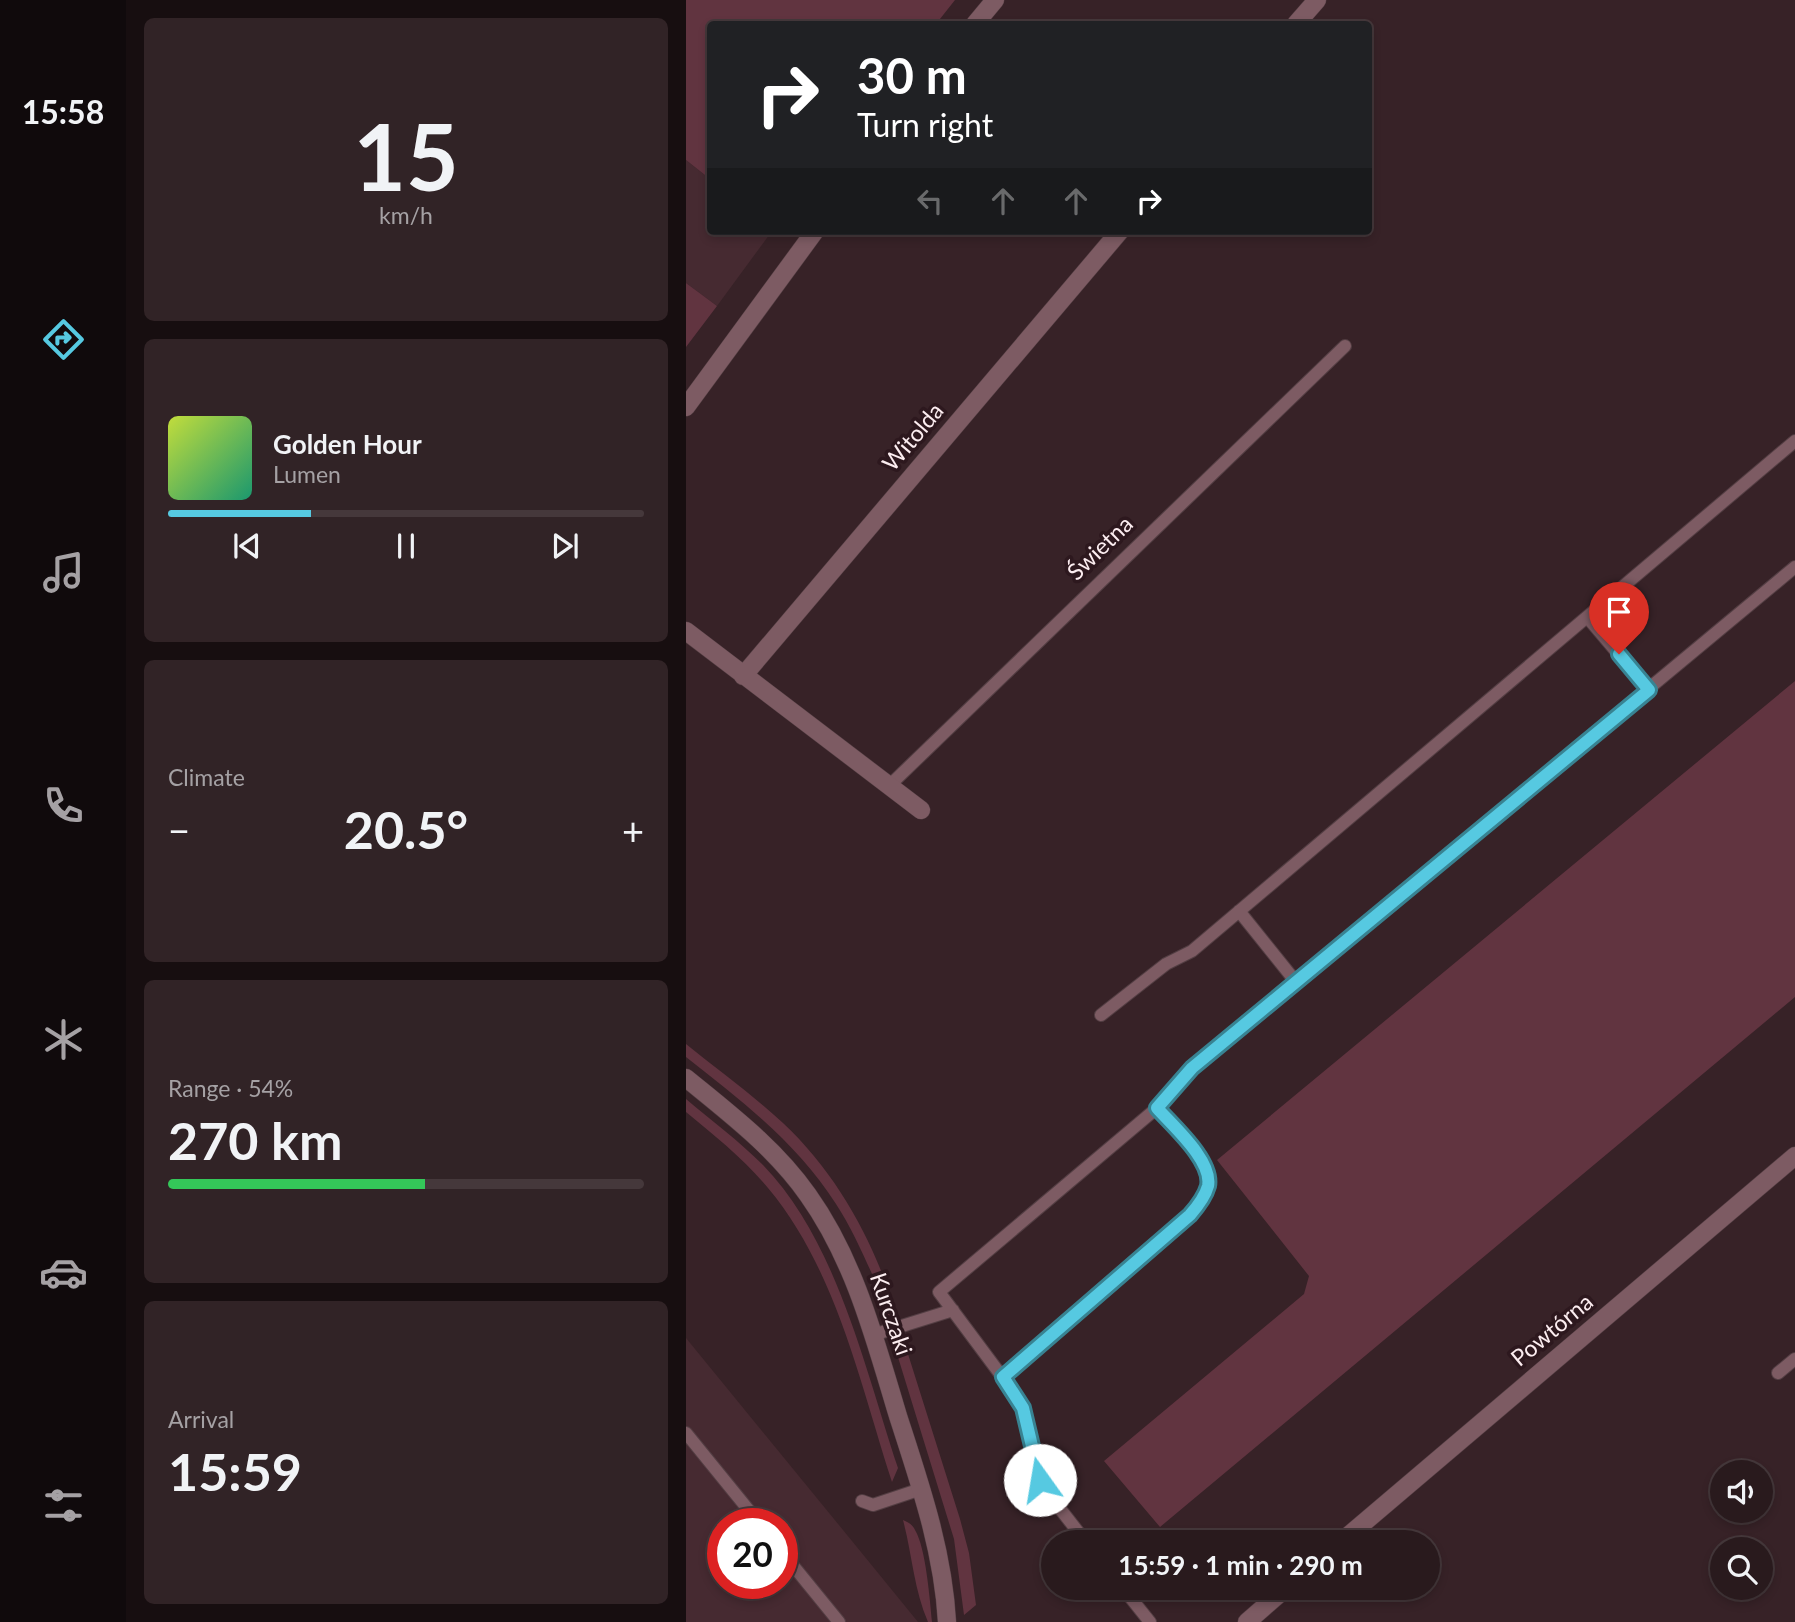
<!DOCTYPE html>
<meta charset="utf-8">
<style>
body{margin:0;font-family:Lato,sans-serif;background:#312326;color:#f1f3f6;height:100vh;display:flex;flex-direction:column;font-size:26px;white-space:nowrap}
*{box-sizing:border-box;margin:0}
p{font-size:23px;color:#a5a1a4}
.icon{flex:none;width:38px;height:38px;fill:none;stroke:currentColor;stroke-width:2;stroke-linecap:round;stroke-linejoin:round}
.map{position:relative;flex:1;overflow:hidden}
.sheet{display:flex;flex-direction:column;gap:18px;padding:18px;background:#170e10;width:560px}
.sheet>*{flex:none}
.top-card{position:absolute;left:21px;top:21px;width:665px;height:214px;border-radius:7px;box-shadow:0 4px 10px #0003,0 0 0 2px #45383b;background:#202124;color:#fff;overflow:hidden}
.controls{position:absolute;left:1024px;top:1460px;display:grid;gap:14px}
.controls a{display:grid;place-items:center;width:63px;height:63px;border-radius:50%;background:#291a1d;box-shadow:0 4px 10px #0003,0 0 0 2px #45383b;font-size:35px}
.speed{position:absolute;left:21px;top:1508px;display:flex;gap:14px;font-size:35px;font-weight:700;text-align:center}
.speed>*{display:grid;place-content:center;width:91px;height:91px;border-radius:50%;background:#291a1d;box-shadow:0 4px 10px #0003,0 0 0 2px #45383b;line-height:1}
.speed .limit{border:10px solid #d22;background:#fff;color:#111}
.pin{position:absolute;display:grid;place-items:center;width:60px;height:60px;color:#fff;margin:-72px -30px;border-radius:50% 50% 50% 0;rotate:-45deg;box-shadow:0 0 7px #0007}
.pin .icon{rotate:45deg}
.me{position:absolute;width:77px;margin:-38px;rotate:347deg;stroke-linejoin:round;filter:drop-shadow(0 0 5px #0008)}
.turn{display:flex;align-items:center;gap:24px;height:147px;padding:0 35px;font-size:32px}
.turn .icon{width:91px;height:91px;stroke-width:2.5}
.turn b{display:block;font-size:49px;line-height:60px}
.lanes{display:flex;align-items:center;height:66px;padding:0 35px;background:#0003;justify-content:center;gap:35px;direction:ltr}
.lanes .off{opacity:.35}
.big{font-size:52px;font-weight:700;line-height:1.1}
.sheet .tile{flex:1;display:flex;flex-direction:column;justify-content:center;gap:10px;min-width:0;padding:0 24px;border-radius:10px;background:#312326}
.sheet .dial{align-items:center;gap:0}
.dial b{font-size:91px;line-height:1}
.song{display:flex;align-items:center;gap:21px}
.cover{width:84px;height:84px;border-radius:10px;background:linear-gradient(135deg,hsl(70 70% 55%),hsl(160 70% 35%))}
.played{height:7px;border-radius:4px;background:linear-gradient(90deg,#56c9e1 30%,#45383b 30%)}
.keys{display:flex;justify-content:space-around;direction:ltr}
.heat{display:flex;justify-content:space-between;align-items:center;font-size:38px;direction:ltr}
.charge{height:10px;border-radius:5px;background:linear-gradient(90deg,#34c759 54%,#45383b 0)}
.trip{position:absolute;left:355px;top:1530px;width:399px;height:70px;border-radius:35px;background:#291a1d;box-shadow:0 4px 10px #0003,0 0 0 2px #45383b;font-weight:700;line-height:70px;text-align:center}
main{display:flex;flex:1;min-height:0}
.tabs{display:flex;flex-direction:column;width:126px;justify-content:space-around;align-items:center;background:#100a0c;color:#a5a1a4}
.tabs .icon{width:49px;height:49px}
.tabs .on{color:#56c9e1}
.tabs b{font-size:32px;color:#f1f3f6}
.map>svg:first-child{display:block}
.built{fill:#462a31;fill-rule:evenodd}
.green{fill:#613440}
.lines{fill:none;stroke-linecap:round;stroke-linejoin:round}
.lane-casing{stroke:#533e43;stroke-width:14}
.street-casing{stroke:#533e43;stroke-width:19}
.lane{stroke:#7d5b63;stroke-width:12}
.street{stroke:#7d5b63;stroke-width:18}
.route-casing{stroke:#388392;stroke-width:18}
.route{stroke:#56c9e1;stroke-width:12}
.labels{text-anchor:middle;stroke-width:7;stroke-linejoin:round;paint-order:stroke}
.street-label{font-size:23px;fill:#fcedf0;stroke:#2d181e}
</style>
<main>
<nav class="tabs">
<b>15:58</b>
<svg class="icon on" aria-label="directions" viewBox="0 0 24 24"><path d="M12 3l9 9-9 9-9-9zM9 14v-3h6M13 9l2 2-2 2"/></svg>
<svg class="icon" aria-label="music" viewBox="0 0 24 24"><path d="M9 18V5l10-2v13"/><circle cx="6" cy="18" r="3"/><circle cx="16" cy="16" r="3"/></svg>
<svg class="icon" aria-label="phone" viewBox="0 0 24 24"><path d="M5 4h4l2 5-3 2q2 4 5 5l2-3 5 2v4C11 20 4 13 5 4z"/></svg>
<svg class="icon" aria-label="climate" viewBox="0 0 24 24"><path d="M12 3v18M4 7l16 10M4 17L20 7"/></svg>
<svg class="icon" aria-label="car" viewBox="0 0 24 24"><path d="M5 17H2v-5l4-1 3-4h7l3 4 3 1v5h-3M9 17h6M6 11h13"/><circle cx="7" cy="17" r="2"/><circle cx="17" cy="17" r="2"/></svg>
<svg class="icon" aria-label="filters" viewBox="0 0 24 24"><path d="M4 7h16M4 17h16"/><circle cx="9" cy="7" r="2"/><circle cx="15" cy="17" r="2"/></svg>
</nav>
<section class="sheet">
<div class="tile dial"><b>15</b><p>km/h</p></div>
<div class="tile">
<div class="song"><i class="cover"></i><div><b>Golden Hour</b><p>Lumen</p></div></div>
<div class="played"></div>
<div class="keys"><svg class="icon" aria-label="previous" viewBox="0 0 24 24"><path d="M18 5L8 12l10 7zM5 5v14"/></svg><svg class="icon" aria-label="pause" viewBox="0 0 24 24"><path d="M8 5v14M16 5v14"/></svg><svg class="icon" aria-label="next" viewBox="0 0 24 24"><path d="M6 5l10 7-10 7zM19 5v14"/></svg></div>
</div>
<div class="tile"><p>Climate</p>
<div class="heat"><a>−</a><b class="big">20.5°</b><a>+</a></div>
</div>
<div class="tile"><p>Range · 54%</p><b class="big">270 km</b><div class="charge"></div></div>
<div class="tile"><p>Arrival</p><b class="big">15:59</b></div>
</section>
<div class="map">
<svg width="1109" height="1622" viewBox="0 0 1109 1622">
<rect width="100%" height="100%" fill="#372227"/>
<!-- built -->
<path class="built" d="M0,160L24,179V231H86L31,306L0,283Z
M0,1338L166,1541L232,1622H0ZM37,1524H96V1584H37Z"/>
<!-- green -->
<path class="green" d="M0,0H269L250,24H24V179L0,160Z
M0,283L31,306L0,347Z
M1109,681V997L474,1527L418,1461L618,1294L623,1276L531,1160Z
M0,1044C32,1070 67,1095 97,1123C143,1166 177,1222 199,1281L274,1519L283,1553L290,1605L278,1615L268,1539L187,1276C176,1252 165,1227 150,1204C112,1144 56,1101 0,1057Z
M0,1099C26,1121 53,1141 77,1165C151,1241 179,1369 212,1468L206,1482C174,1383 150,1269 82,1188C58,1159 29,1136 0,1112Z
M217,1520C222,1522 227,1525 229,1530C240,1548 244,1601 246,1622H242C228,1590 226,1554 217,1520Z"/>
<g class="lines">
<!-- lane casing -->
<g class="lane-casing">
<path id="lane" d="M902,618L963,690
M204,785L659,346
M553,911L610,982
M415,1015L480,964L506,951L1109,441
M187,1335L267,1310
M1092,1373L1109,1359
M317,1377L504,1215C511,1207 519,1197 522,1186C527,1161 487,1126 471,1108
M0,1433L74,1524
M354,1480L339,1416L332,1398L253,1292L471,1108L506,1068L1109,567
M176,1501L187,1505L235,1489
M375,1510L400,1542
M96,1552L153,1622
M436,1587L464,1622"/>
</g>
<!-- street casing -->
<g class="street-casing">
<path id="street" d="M289,24L309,0
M610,24L631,0
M0,407L129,231
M0,631L235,810
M57,676L434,231
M0,1078C44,1114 89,1148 122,1195C169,1261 189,1340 212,1416C234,1484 257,1550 261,1622
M655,1542L1109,1156
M561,1622L601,1587"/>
</g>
<!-- lane -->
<use href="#lane" class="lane"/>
<!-- street -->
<use href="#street" class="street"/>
</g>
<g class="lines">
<!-- route casing -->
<g class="route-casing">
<path id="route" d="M354,1480L337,1408L317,1377L504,1215C511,1207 519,1197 522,1186C527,1161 487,1126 471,1108L506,1068L963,690L933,654"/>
</g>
<!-- route -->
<use href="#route" class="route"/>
</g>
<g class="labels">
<!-- street labels -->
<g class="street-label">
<text transform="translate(227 437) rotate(-50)" y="8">Witolda</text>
<text transform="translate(414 548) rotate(-44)" y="8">Świetna</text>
<text transform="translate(205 1314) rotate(71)" y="8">Kurczaki</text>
<text transform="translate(866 1330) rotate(-40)" y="8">Powtórna</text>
</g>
</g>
</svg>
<div class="controls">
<a><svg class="icon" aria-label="sound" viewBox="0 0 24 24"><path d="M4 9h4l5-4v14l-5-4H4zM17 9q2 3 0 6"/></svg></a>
<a><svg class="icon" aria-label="search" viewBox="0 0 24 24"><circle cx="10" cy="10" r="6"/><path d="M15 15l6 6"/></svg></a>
</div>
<div class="speed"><div class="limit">20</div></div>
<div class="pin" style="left:933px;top:654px;background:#d93025"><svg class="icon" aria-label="arrive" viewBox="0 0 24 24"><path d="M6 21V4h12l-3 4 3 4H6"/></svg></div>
<svg class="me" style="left:354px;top:1480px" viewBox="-20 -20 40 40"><circle r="19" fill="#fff"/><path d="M0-13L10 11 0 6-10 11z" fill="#56c9e1"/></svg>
<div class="trip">15:59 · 1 min · 290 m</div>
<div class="top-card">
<div class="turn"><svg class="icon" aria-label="right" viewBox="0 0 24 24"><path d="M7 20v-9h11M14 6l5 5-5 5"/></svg><div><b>30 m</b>Turn right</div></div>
<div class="lanes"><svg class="icon off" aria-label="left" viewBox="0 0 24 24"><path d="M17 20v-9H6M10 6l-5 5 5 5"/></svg><svg class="icon off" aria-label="ahead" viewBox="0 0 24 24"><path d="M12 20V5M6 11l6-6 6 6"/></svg><svg class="icon off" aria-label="ahead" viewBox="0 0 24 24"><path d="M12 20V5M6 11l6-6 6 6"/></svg><svg class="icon" aria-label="right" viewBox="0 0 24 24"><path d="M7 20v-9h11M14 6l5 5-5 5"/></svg></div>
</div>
</div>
</main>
